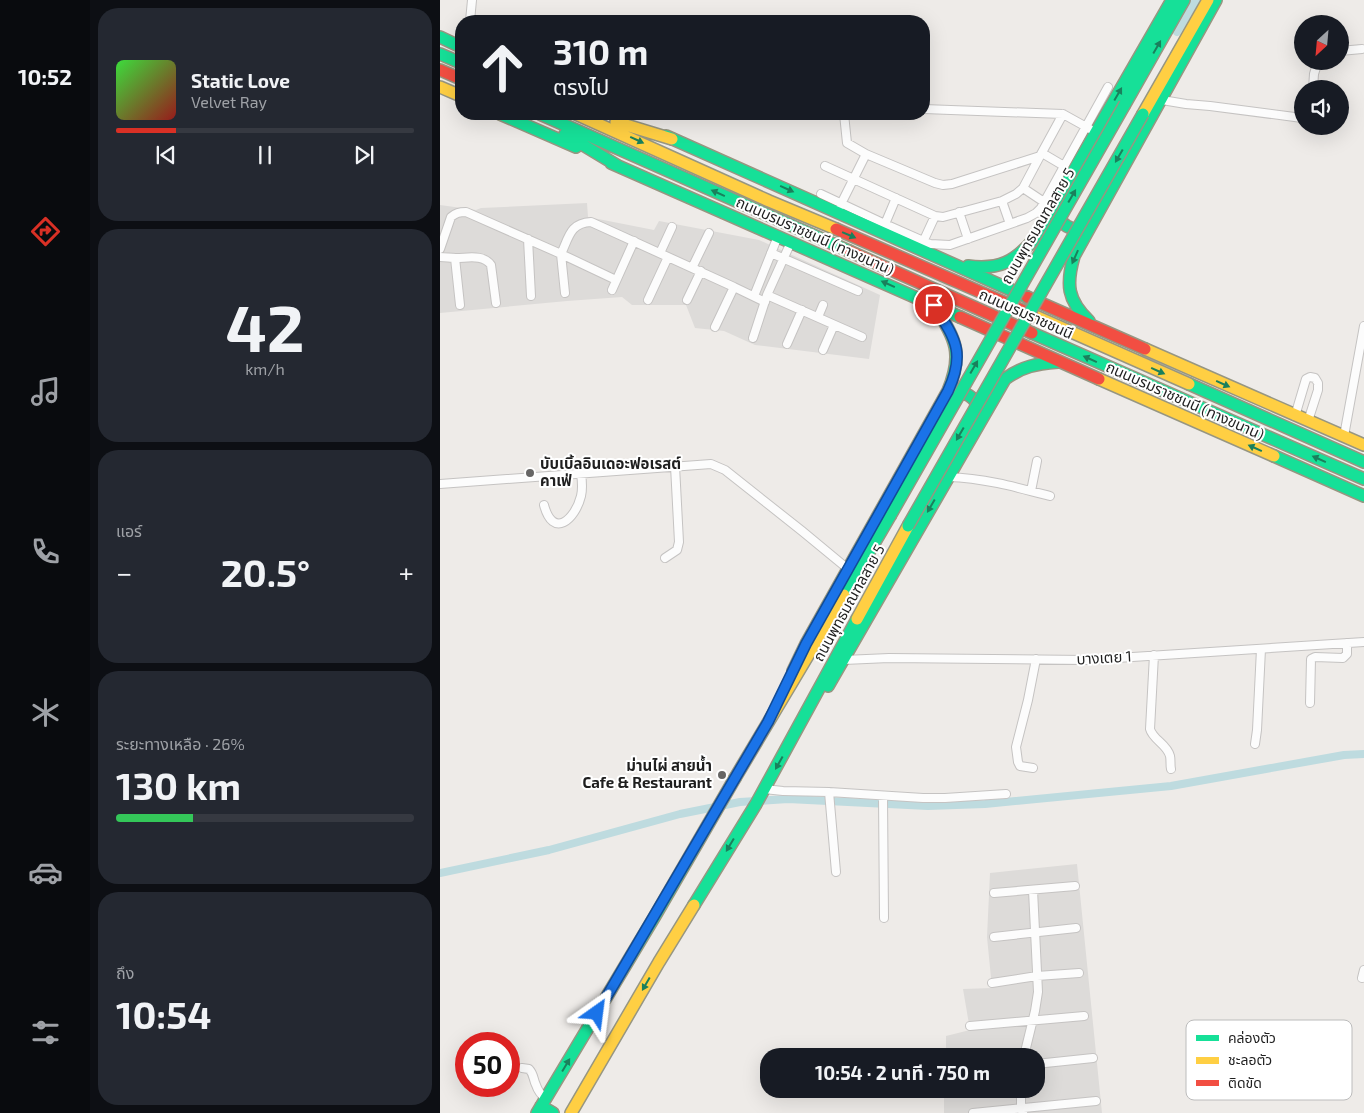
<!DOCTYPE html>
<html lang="th">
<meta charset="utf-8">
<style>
body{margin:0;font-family:"Exo 2","Noto Sans Thai",sans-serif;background:#242831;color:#f1f3f6;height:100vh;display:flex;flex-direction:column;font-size:19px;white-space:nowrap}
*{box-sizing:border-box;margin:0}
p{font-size:16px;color:#9ea1a6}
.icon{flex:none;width:28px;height:28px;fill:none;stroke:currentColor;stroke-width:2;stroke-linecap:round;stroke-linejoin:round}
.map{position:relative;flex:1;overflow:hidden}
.panel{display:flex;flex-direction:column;gap:8px;padding:8px;background:#0d0f14;width:350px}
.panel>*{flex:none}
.guide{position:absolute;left:15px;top:15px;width:475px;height:105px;border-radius:20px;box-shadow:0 5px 20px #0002;background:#171b24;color:#f1f3f6;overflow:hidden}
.needle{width:32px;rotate:206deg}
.controls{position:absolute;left:854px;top:15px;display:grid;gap:10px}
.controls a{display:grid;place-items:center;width:55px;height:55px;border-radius:50%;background:#171b24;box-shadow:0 5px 20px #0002;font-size:25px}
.speed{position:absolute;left:15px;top:1032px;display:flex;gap:10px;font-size:25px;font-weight:700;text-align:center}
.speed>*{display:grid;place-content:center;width:65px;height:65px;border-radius:50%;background:#171b24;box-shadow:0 5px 20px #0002;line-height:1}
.speed .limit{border:8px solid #d22;background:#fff;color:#111}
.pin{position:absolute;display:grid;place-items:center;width:42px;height:42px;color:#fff;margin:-21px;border:2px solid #fff;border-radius:50%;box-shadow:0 1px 5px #0007}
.me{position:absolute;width:55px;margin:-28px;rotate:31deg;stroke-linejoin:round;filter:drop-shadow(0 0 4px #0008)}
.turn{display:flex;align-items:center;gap:18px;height:105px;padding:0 15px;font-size:22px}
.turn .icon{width:65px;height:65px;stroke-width:2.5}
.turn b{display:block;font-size:35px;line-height:42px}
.big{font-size:38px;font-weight:700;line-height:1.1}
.panel .card{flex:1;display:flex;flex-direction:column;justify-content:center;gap:8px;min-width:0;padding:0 18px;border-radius:20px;background:#242831}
.panel .dial{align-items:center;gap:0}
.dial b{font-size:65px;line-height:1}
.song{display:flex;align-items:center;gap:15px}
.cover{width:60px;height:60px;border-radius:8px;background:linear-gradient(135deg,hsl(120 70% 55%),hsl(0 70% 35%))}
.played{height:5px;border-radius:2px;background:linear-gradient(90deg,#d93025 20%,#363941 20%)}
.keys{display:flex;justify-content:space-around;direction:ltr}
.heat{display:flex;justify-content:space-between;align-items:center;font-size:28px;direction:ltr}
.charge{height:8px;border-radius:4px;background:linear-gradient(90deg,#34c759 26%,#363941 0)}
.trip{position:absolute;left:320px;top:1048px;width:285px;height:50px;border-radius:20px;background:#171b24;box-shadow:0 5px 20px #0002;font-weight:700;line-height:50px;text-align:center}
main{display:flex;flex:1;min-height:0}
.tabs{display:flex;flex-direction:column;width:90px;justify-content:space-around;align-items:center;background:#090b0e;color:#9ea1a6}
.tabs .icon{width:35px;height:35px}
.tabs .on{color:#d93025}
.tabs b{font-size:22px;color:#f1f3f6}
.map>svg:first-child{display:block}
.residential{fill:#dddbd9}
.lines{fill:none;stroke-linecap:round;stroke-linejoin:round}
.canal{stroke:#bedbdf;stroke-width:8}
.street-casing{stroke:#c5c3c2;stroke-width:10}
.fast-casing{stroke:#979681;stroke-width:14}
.slow-casing{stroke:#979681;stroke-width:14}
.jam-casing{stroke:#979681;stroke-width:14}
.street{stroke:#fcfcfc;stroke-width:8}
.fast{stroke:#16e098;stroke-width:11}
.slow{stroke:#ffcf43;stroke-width:11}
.jam{stroke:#f24e42;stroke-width:11}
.fast-bridge-casing{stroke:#979681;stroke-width:14;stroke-linecap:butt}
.fast-bridge{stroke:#16e098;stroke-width:11}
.oneway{fill:#1a805c}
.route-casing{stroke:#114b97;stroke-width:12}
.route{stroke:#1a73e8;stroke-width:9}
.poi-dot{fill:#676665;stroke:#fff;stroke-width:2}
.labels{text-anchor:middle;stroke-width:4;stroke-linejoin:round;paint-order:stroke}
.street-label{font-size:15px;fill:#1f1f1f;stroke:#fff}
.poi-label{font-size:15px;font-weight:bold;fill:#1f1f1f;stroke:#fff;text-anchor:start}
.key{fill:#fff;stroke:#bcbcbc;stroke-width:1}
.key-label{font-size:14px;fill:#1f1f1f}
</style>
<main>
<nav class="tabs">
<b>10:52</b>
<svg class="icon on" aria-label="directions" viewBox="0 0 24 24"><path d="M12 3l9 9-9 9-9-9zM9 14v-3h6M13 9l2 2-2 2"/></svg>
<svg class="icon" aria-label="music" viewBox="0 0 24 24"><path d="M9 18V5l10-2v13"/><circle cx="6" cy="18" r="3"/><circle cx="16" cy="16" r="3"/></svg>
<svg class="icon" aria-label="phone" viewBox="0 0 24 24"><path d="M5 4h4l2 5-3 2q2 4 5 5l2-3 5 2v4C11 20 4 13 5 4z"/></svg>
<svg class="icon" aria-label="climate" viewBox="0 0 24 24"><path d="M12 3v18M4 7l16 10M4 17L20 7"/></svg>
<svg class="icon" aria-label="car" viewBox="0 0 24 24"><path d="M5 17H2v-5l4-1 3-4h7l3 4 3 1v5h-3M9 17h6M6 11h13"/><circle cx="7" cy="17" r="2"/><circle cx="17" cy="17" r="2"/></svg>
<svg class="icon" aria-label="filters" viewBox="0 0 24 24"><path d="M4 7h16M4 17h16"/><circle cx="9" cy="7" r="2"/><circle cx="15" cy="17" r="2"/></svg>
</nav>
<section class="panel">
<div class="card">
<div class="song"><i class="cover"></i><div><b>Static Love</b><p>Velvet Ray</p></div></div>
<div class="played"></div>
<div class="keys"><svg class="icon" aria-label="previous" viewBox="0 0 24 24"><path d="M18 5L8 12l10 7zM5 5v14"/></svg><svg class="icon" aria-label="pause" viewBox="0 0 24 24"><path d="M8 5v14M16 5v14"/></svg><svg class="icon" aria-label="next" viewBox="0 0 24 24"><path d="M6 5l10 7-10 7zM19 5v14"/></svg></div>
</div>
<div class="card dial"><b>42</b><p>km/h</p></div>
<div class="card"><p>แอร์</p>
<div class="heat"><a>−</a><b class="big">20.5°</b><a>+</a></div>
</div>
<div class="card"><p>ระยะทางเหลือ · 26%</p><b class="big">130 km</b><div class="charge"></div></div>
<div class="card"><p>ถึง</p><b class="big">10:54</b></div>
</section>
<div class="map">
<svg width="924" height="1113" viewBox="0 0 924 1113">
<rect width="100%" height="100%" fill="#eeebe8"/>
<!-- residential -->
<path class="residential" d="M147,203L148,217L214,230L219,221L319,240L440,295L429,359L315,345L284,331L255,328L246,305H192L182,297L127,301L0,313V205L36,210L41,208Z
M637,864L662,1113H504V1089H596V1056H506V1036L530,1030L523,989L552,988L547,937L550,873Z"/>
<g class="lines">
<!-- canal -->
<path class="canal" d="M737,32L756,0
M0,873L109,850L240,814L300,802L348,799L488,806L545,804L731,786L904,755L924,754"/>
<!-- street casing -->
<g class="street-casing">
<path id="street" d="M30,21L32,0
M58,21H59
M900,51L922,49
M873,89L874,74L878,61
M722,100L746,104L770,106L862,118
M484,109L623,114L650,129
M404,114L407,143L426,154L495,183L503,185L512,184L600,156L623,114
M602,153L624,166
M385,166L495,216L503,217L562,201L576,194L583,188L600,156
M583,188L604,202
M381,194L445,224L490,244L510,245L587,218L596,213L601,208L668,87
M562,201L570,224
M399,208L426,154
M519,212L528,239
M445,224L456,198
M88,239L91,296
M483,242L495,216
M0,249L11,217C16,213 19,212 26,212L121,254C129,237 130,223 151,222L294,287L325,302
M220,253L232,227
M331,253L418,291
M121,254L176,280
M121,254L125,293
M0,257C5,257 11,258 16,258C28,258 43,254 51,265L56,303
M15,258L20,305
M252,268L269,233
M172,290L194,241
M327,295L422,337
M314,296L338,236
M208,300L228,257
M247,300L261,271
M378,317L383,305
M275,327L294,287
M313,338L327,295L351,242
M347,344L362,310
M383,350L394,325
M855,416L866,379L870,377L875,378L878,383V390L868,421
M904,436L924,326
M508,477C543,478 576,487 610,496
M0,484L271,464L285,470L362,531L408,569
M591,491L597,461
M104,505C113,539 135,520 141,496C143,488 142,481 141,473
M225,558L237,550L239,542L235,466
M714,655L710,729C713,740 727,744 730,756C731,760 730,765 731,769
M404,660L449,658L646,660L924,642
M870,703L871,659L875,657L903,658L907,654V643
M815,744L817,730L821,649
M593,768L580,766L578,762L576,747L588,700L596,659
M324,789L343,791L389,792L483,798H505L566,794
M389,792L396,872
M443,796L444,918
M554,893L635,886
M554,937L636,928
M922,978L924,970
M552,983L597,976L639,973
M530,1026L644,1016
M584,1056L595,1011L598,992L593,890
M596,1064L653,1058
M82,1068L89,1069C94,1074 93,1079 96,1085C98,1091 101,1095 106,1099
M581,1089V1109L583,1113
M533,1113L656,1101"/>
</g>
<!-- fast casing -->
<g class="fast-casing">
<path id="fast" d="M0,37L21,47
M0,54L21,63
M685,104L744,0
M60,114L136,147
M100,114L409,251
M125,134L178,166
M226,136L587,297
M171,163L520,317
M615,212C622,226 630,230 645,230
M528,266C559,270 575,262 595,238L732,0
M649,321C627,300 626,284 634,256L776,0
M592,333L924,479
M749,384L924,462
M511,393C524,390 537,397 539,411
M834,456L924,496
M404,595L450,516
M353,671L366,644L508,391C524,352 515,339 494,305
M388,686L565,379C583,366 596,364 618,362
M254,905L316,804L417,619
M101,1106L113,1113
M97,1113L215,916L295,778"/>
</g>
<!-- slow casing -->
<g class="slow-casing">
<path id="slow" d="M0,87L21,96
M136,114L329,201L396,229
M703,114L768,0
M176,122L232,139
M593,315L749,384
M705,349L924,445
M659,379L834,456
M417,619L468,526
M295,778L404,595
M131,1113L219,962L254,905"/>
</g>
<!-- jam casing -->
<g class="jam-casing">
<path id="jam" d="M0,70L21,79
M396,229L593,315
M409,251L592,333
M587,297L705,349
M520,317L659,379"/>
</g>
<!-- street -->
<use href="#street" class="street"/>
<!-- fast -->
<use href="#fast" class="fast"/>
<!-- slow -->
<use href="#slow" class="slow"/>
<!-- jam -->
<use href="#jam" class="jam"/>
<!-- fast-bridge casing -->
<g class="fast-bridge-casing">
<path id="fast-bridge" d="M450,516L685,104
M468,526L703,114"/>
</g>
<!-- fast-bridge -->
<use href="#fast-bridge" class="fast-bridge"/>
</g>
<!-- one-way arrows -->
<defs><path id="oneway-solid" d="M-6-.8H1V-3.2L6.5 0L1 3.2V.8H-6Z" transform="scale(1.25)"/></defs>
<g class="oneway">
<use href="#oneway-solid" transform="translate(717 47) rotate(-60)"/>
<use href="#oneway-solid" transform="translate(678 94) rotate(-60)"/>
<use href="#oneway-solid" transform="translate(197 140) rotate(25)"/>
<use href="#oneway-solid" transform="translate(679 156) rotate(120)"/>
<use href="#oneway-solid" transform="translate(347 189) rotate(24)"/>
<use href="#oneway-solid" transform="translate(278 193) rotate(-156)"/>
<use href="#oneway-solid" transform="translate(632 196) rotate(-60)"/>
<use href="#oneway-solid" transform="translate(409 235) rotate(23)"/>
<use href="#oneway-solid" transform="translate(635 257) rotate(114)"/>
<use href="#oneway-solid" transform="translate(448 284) rotate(-156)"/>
<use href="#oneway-solid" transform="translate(650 359) rotate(-156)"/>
<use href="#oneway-solid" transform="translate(534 367) rotate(-60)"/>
<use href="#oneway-solid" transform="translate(718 371) rotate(24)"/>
<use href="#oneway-solid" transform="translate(783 384) rotate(24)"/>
<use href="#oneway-solid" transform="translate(520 434) rotate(120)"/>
<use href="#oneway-solid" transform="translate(815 448) rotate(-156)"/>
<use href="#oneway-solid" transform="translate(879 459) rotate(-156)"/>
<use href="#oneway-solid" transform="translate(491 506) rotate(120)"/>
<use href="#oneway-solid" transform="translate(339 763) rotate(119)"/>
<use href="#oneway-solid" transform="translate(290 845) rotate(121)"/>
<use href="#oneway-solid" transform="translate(206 984) rotate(120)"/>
<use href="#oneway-solid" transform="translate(126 1065) rotate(-59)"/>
</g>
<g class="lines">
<!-- route casing -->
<g class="route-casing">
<path id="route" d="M157,1013L328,722L366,644L508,391C526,352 515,339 494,305"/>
</g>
<!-- route -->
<use href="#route" class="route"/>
</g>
<!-- markers -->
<g class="poi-dot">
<circle cx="90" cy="473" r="5"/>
<circle cx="282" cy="775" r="5"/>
</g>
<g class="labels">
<!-- street labels -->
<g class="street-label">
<text transform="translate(598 226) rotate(-60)" y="5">ถนนพุทธมณฑลสาย 5</text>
<text transform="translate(375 236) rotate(24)" y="5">ถนนบรมราชชนนี (ทางขนาน)</text>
<text transform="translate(586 314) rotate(24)" y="5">ถนนบรมราชชนนี</text>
<text transform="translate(745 401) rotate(24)" y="5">ถนนบรมราชชนนี (ทางขนาน)</text>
<text transform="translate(409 603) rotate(-61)" y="5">ถนนพุทธมณฑลสาย 5</text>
<text transform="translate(664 658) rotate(-3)" y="5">บางเตย 1</text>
</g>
<!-- poi labels -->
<g class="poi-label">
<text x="100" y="469">บับเบิ้ลอินเดอะฟอเรสต์<tspan x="100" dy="17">คาเฟ่</tspan></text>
<text x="272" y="771" text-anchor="end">ม่านไผ่ สายน้ำ<tspan x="272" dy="17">Cafe &amp; Restaurant</tspan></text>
</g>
</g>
<!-- legend -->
<rect x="746" y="1020" width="166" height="80" rx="8" class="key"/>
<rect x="756" y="1035" width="23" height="6" fill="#16e098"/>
<rect x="756" y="1057" width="23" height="7" fill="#ffcf43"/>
<rect x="756" y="1080" width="23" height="6" fill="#f24e42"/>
<g class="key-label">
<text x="788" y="1043">คล่องตัว</text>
<text x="788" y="1065">ชะลอตัว</text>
<text x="788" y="1088">ติดขัด</text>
</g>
</svg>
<div class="controls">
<a><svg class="needle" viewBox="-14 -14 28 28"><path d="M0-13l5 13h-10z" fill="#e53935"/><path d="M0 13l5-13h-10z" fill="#9ea1a6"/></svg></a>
<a><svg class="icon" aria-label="sound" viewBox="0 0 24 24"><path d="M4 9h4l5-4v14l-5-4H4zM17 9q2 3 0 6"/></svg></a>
</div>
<div class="speed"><div class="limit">50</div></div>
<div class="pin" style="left:494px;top:305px;background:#d93025"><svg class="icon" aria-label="arrive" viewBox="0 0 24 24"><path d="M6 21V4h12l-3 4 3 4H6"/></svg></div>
<svg class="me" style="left:157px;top:1013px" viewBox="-20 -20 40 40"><path d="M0-17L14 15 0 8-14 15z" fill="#1a73e8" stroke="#fff" stroke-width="4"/></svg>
<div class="trip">10:54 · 2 นาที · 750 m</div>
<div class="guide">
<div class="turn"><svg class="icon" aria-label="ahead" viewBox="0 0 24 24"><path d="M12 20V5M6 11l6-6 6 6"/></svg><div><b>310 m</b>ตรงไป</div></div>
</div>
</div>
</main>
